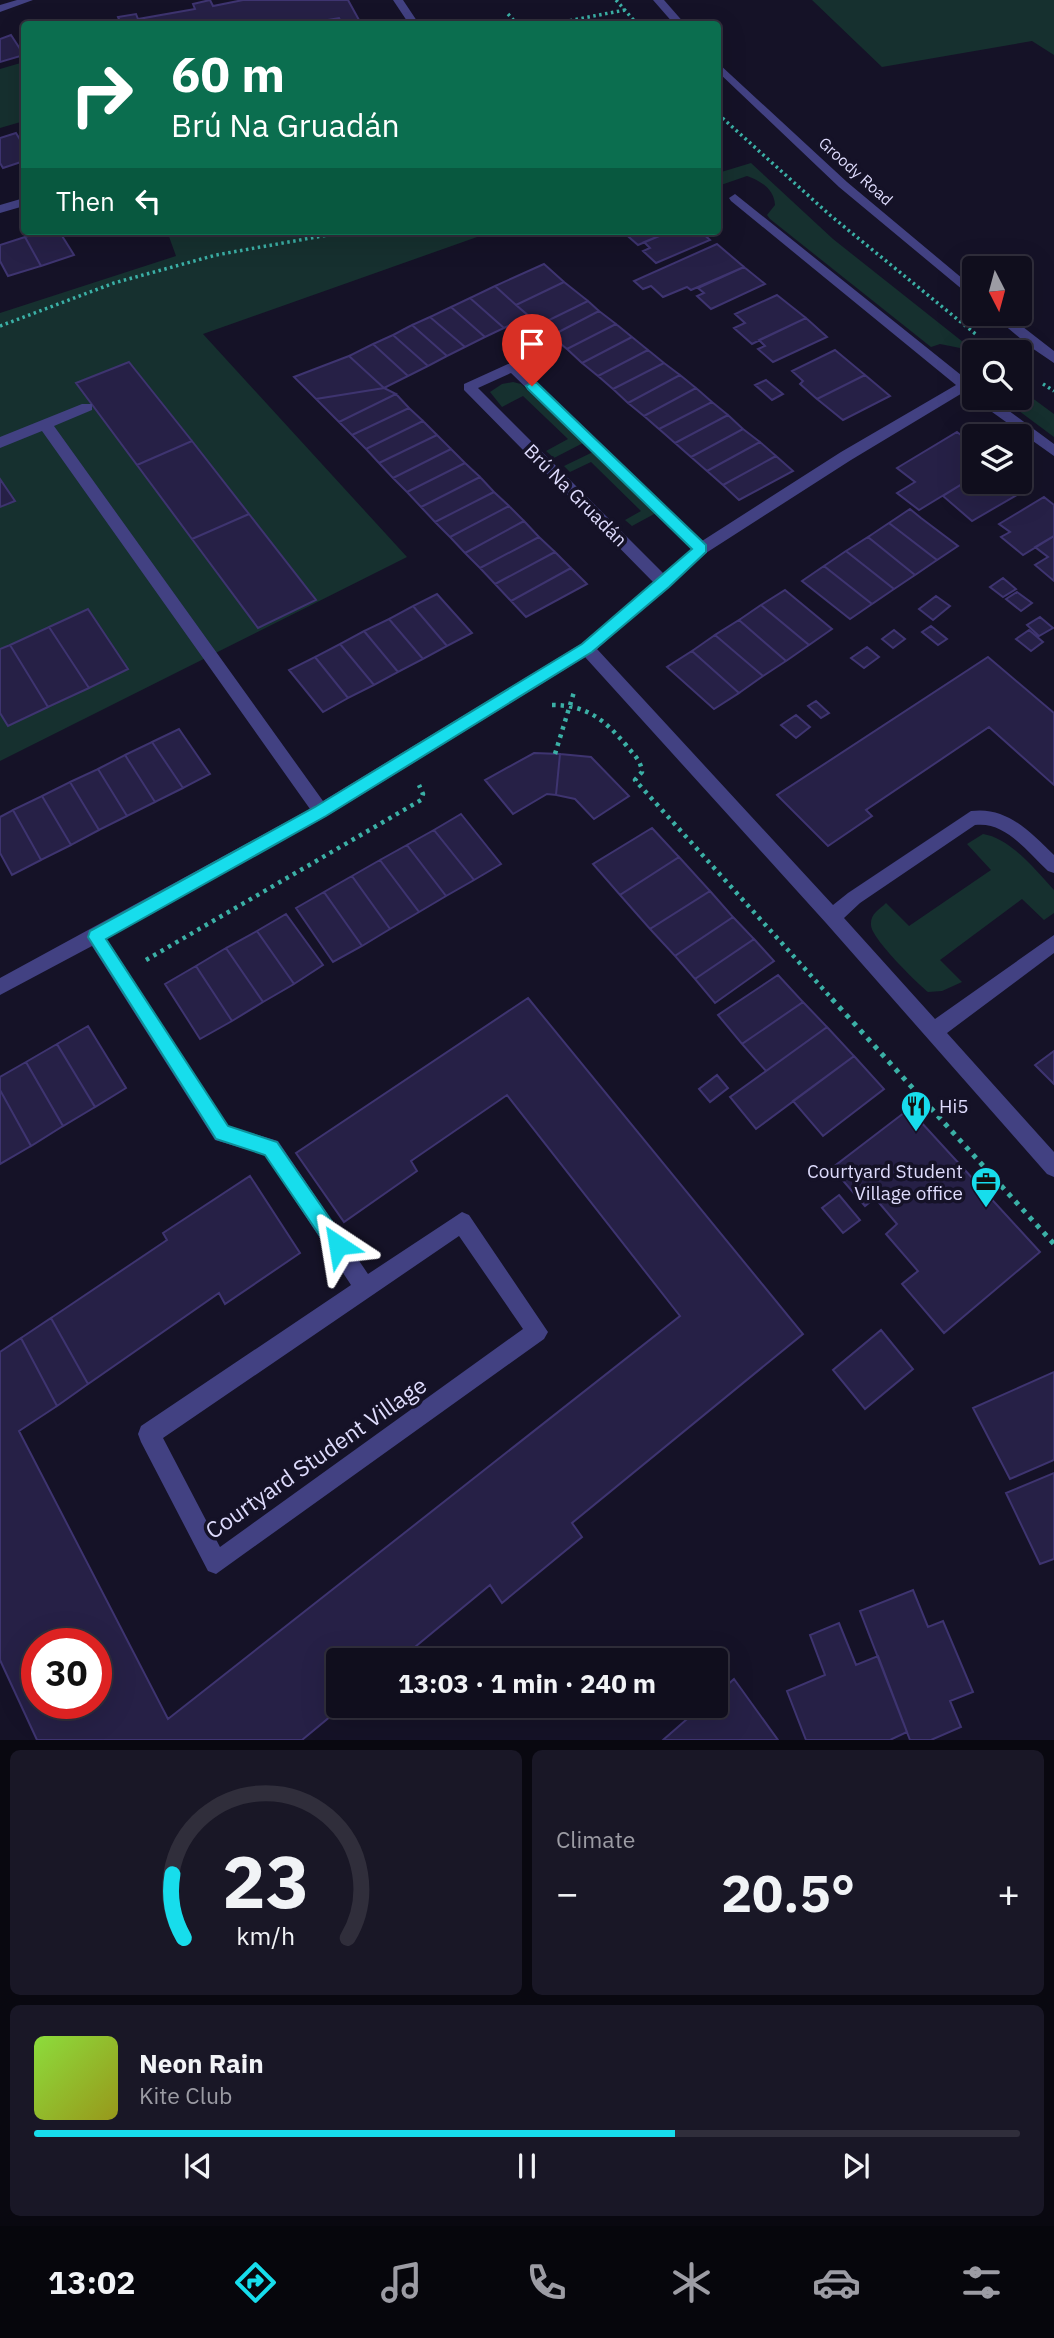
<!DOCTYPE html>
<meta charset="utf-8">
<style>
body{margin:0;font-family:"IBM Plex Sans",sans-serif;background:#191726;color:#f1f3f6;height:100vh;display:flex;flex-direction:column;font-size:26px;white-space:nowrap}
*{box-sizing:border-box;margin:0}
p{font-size:23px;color:#9c9ca4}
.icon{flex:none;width:38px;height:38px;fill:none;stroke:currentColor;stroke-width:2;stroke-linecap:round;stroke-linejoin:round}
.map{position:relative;height:1740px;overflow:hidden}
.sheet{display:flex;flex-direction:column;gap:10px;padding:10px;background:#090810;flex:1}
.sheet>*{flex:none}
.hud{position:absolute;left:21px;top:21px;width:700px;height:214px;border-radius:7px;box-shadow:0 7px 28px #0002,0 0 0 2px #302e3b;background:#0b6e4f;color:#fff;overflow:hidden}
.needle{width:46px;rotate:174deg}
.buttons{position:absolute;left:962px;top:256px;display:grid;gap:14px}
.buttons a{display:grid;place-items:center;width:70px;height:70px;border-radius:7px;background:#100e1d;box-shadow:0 7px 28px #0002,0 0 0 2px #302e3b;font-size:35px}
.speed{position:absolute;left:21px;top:1628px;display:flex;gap:14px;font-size:35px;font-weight:700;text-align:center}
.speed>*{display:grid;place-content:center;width:91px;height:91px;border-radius:50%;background:#100e1d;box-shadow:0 7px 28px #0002,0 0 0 2px #302e3b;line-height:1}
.speed .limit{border:10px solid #d22;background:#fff;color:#111}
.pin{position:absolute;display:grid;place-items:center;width:60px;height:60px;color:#fff;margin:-72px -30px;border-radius:50% 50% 50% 0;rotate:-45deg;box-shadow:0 0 7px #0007}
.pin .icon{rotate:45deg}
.me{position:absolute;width:77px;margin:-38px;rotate:327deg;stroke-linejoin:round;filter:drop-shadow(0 0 5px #0008)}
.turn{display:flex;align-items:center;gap:24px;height:147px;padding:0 35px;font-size:32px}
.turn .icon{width:91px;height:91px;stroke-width:2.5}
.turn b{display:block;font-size:49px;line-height:60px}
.then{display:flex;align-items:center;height:66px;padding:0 35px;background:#0003;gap:14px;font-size:26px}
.big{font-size:52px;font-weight:700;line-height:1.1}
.sheet .widget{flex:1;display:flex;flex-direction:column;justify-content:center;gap:10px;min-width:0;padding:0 24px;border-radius:10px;background:#191726}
.sheet .dial{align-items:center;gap:0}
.dial svg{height:182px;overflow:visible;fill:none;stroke:#302e3b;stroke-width:7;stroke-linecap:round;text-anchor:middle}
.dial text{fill:#f1f3f6;stroke:none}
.song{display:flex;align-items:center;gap:21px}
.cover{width:84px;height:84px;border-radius:10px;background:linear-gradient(135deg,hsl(90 70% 55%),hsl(60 70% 35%))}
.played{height:7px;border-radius:4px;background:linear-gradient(90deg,#17ddec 65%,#302e3b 65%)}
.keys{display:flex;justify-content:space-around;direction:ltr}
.heat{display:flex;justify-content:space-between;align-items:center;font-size:38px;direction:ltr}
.sheet .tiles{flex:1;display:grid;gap:10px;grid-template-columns:1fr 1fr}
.widget:last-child{grid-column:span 2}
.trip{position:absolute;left:326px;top:1648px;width:402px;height:70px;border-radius:7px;background:#100e1d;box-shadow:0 7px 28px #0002,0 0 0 2px #302e3b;font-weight:700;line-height:70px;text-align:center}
.menu{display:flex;height:112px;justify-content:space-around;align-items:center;background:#06060c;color:#9c9ca4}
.menu .icon{width:49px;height:49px}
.menu .selected{color:#17ddec}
.menu b{font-size:32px;color:#f1f3f6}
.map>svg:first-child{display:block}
.green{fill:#16302f}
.building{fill:#262046;stroke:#3e3470;stroke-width:2;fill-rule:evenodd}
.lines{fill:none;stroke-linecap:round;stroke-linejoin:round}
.path-far2{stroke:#3bb0a6;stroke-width:3.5;stroke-dasharray:2.5 3.5;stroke-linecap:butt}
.path-far1{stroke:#3bb0a6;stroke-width:4.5;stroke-dasharray:3.5 5;stroke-linecap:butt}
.path{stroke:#3bb0a6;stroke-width:5;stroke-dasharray:4.5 6;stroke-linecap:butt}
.minor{fill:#424182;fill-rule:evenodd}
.route{fill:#17ddec;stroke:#0f9099;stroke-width:2}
.labels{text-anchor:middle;stroke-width:7;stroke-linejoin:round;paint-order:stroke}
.far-street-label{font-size:16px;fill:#dedbfc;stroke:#151227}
.street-label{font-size:19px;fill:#dedbfc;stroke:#151227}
.poi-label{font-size:19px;fill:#dedbfc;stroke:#151227;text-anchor:start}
.near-street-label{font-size:23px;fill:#dedbfc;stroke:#151227}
</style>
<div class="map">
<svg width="1054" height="1740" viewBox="0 0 1054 1740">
<rect width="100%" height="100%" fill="#151227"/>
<!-- green -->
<path class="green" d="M812,0H1054V55L1032,41L882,67Z
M24,62V121L0,128V69Z
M751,163L833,239L968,346L965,349L940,344L931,347L770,219L767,215L775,205C774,189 761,181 747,176L718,186V173Z
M167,231H494L203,334L407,557L0,761V313L176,256Z
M513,382L521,384L583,443L554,458L546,451L568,439L523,396L502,407L490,392L502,384Z
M1020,389L1054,414V437L1015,408V401L1011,397H1020Z
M593,452L656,513L632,526L625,520L641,511L591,462L570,472L564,466Z
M983,834C1010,838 1036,870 1054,890V913L1044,920L1022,899L940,960L962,982L942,991L928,992C916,982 871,938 871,925C870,914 879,910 886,903L909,926L991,870L967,844Z"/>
<!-- building -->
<path class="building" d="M210,0L213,6L243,0H348L359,20L342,23L339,18L304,24H121L118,17L136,14L138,19L195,9L193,4Z
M11,35L24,55L0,62V39Z
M16,133L24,146V161L3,168L0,163V138Z
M44,231H59L74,255L41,266L25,237Z
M622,231H671L638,245Z
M671,231H700L710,240L656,263L643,251L650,248L644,242Z
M25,237L41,266L8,276L0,261V245Z
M717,244L744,267L691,290L687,287L663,297L651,286L643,289L634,281Z
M544,264L564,282L516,305L495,286Z
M744,267L765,284L711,309L697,296L704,293L698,288Z
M564,282L588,301L539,325L516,305Z
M495,286L516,305L529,316L504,328L470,298Z
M777,295L806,318L752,344L734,328L745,323L735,314Z
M470,298L504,328L485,337L451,307Z
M588,301L599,311L551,336L539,325Z
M451,307L485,337L465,347L430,317Z
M599,311L616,324L567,349L551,336Z
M430,317L465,347L447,356L412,325Z
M806,318L827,337L773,362L758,349L765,346L759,340Z
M616,324L632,337L582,363L567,349Z
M412,325L447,356L428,366L393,335Z
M393,335L428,366L408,376L373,344Z
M632,337L648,350L598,376L582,363Z
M373,344L408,376L384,388L349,356Z
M648,350L664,363L613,389L598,376Z
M835,350L865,375L817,399L800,384L803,381L792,371Z
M349,356L384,388L316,399L294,377Z
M129,362L192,441L137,465L76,383Z
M664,363L680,375L628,403L613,389Z
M680,375L696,388L644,416L628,403Z
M865,375L890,396L843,420L817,399Z
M766,380L783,394L772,400L755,385Z
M384,388L396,394L339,422L316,399Z
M696,388L712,402L659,429L644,416Z
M396,394L409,408L352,435L339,422Z
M712,402L728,415L675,443L659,429Z
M409,408L423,421L366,449L352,435Z
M728,415L743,429L691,457L675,443Z
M423,421L437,435L379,463L366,449Z
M743,429L760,442L707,471L691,457Z
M957,432L975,446V476L919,510L897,493L915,482L897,468Z
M437,435L451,449L393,478L379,463Z
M192,441L249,514L192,539L137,465Z
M760,442L776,456L723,485L707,471Z
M451,449L465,463L407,492L393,478Z
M776,456L793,471L739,500L723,485Z
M465,463L480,477L421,507L407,492Z
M975,476V481H1020L1029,488L972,521L943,496Z
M480,477L494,492L435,522L421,507Z
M0,479L15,501L0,507Z
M494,492L509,506L450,537L435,522Z
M1044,497L1054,505V536L1023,555L1001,537L1010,532L999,524Z
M509,506L524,521L465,553L450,537Z
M910,509L921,518L958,546L937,560L889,523Z
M249,514L316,600L258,628L192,539Z
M524,521L539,537L480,568L465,553Z
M889,523L937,560L915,575L868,537Z
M1054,536V581L1035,565L1048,557L1035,547Z
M539,537L555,552L495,584L480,568Z
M868,537L915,575L894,589L846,551Z
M846,551L894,589L872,604L824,566Z
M555,552L571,568L511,601L495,584Z
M824,566L872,604L850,619L802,581Z
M571,568L587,584L526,617L511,601Z
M1003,578L1016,589L1003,597L990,587Z
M785,590L832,629L809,645L761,605Z
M1017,592L1032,603L1021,611L1006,599Z
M437,594L472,633L447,646L413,606Z
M936,596L950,606L933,620L919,609Z
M761,605L809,645L786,661L739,620Z
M413,606L447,646L423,659L389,619Z
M88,609L128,669L89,688L49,627Z
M1040,617L1053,628L1039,636L1027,625Z
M389,619L423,659L398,672L364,631Z
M739,620L786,661L763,676L715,635Z
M931,626L947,639L938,645L922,632Z
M49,627L89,688L48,707L10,645Z
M894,630L905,639L893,648L882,639Z
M1029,630L1043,642L1031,651L1016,639Z
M364,631L398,672L374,685L340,644Z
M715,635L763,676L739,693L692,651Z
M340,644L374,685L348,698L315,657Z
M10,645L48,707L8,726L0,713V649Z
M867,647L879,657L864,668L851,658Z
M692,651L739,693L714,709L667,667Z
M315,657L348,698L323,712L289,670Z
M988,657L1054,713V785L989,727L866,810L872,816L828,846L777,795Z
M816,701L829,713L821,718L808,706Z
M796,715L810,727L796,738L781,725Z
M179,729L210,774L183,788L152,742Z
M152,742L183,788L155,802L125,755Z
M534,753L560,754L556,795L547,794L513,814L485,780Z
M560,754L591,757L629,796L594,819L575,799L556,795Z
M125,755L155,802L127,816L98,769Z
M98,769L127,816L99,830L70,782Z
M70,782L99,830L71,845L42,796Z
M42,796L71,845L41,860L13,810Z
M13,810L41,860L12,875L0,853V817Z
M461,814L501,864L474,880L434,830Z
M652,828L679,857L620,895L593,864Z
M434,830L474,880L446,896L407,845Z
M407,845L446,896L419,912L380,860Z
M679,857L710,891L650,929L620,895Z
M380,860L419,912L390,929L352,876Z
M352,876L390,929L362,946L324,892Z
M710,891L733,917L675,956L650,929Z
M324,892L362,946L333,962L296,908Z
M286,914L323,965L294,984L257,931Z
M733,917L754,939L695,979L675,956Z
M257,931L294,984L263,1002L226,948Z
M754,939L774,961L715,1003L695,979Z
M226,948L263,1002L232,1021L196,966Z
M196,966L232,1021L200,1039L165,984Z
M778,975L803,1002L742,1044L718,1015Z
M528,998L803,1334L572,1523L582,1537L502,1603L490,1585L398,1661H338V1706H343L302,1740H37L0,1660V1352L21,1338L57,1406L19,1431L168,1719L680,1316L507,1095L411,1161L417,1171L344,1222L296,1153ZM37,1643H96V1703H37Z
M803,1002L827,1027L766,1071L742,1044Z
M88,1026L126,1088L95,1107L57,1044Z
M827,1027L854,1056L756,1129L730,1097Z
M57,1044L95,1107L63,1126L26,1062Z
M1054,1051V1084L1035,1065Z
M854,1056L884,1089L823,1136L793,1101Z
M26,1062L63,1126L31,1146L0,1090V1077Z
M717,1075L728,1088L710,1102L699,1089Z
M0,1090L31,1146L0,1164Z
M909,1109L1040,1252L944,1333L902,1284L918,1271L886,1234L897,1224L875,1198L865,1206L832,1168Z
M250,1176L300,1253L225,1304L219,1293L88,1384L51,1318L167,1240L163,1233Z
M839,1195L860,1220L843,1233L822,1208Z
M51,1318L88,1384L57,1406L21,1338Z
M881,1330L913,1369L865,1409L833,1370Z
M1054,1372V1460L1010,1479L973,1408Z
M1054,1473V1559L1040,1564L1006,1493Z
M913,1590L928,1627L943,1621L973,1692L950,1701L961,1727L931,1740H910L860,1611Z
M839,1623L856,1665L878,1656L907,1732L890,1740H806L787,1691L825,1675L810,1635Z
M734,1679L778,1740H663L702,1706H716V1695Z"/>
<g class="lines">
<!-- path-far2 -->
<path class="path-far2" d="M616,0L637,24
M508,14L517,24
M552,24L625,10
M718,114L831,216L978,336
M0,326L114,283L216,255L350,231
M1043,384L1054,391"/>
<!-- path-far1 -->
<path class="path-far1" d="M552,705C586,705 604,719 626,745C633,754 641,760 642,772L635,780L833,1000
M555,754L574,692
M146,960L421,800L423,794L419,785"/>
<!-- path -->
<path class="path" d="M832,999L1054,1244"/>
<!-- minor -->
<path class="minor" d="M17,0H33L0,12V5Z
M393,0H403L419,24H409Z
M653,0H664L685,24H674Z
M718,63L847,182L975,289V300L839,187L718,72Z
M735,194L966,379L975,375V397H990L1054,444V456L964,392L851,460L706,553L597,649L833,905L848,893L971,811C1007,806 1030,832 1054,855V873L1048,871C1027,852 1006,821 975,825L860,903L844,918L935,1019L1054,935V953L947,1033L1054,1152V1177L1047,1174L826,923L585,657L327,816L106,938L228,1126L278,1141L368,1274L462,1212L469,1215L548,1332L544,1339L216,1574L208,1571L141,1442L138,1434L141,1426L351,1285L265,1155L215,1140L92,946L0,995V978L310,809L42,431L0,448V437L82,404H92V410L54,426L323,801L581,644L654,583L464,390V384L508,364H518L702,541L841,452L956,385L731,201L729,198ZM511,373L692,549L664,574L478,388ZM459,1236L523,1329L220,1547L163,1438Z
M24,198V206L0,213V205Z
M990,313H1005L1054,351V363L1029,346L1020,353L1005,352L1021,339Z"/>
</g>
<!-- route -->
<path class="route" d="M532,382L537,383L706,545V552L669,587L592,652L326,816L106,939L228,1126L277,1142L344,1239L347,1245L344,1252L338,1255L331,1252L265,1155L216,1139L88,937L90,931L315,807L582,644L692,549L528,389L526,386Z"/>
<!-- icons -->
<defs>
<g id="restaurant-pin" transform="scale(1.575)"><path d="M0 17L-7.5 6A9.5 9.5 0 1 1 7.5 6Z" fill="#17ddec" stroke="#151227"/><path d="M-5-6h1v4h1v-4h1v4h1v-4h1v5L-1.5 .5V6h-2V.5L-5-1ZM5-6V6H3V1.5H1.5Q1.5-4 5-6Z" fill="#111"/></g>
<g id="office-pin" transform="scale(1.575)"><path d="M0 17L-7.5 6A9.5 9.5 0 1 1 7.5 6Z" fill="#17ddec" stroke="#151227"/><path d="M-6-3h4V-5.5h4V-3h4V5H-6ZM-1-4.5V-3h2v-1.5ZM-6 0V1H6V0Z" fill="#111"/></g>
</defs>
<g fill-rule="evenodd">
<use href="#restaurant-pin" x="916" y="1106"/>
<use href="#office-pin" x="986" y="1182"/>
</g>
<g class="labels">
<!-- far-street labels -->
<g class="far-street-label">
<text transform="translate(856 171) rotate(42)" y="6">Groody Road</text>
</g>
<!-- street labels -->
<g class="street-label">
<text transform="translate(576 495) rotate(45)" y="7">Brú Na Gruadán</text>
</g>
<!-- poi labels -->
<g class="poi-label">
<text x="939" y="1113">Hi5</text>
<text x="963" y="1178" text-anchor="end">Courtyard Student<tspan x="963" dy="22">Village office</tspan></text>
</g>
<!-- near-street labels -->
<g class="near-street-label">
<text transform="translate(316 1458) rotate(-35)" y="8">Courtyard Student Village</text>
</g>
</g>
</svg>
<div class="buttons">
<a><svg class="needle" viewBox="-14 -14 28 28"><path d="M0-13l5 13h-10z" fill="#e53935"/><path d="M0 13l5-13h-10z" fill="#9c9ca4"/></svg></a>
<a><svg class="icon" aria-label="search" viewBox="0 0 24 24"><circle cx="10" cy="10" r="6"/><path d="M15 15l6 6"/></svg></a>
<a><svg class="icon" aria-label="layers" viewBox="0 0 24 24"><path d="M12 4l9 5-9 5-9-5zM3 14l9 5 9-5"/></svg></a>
</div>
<div class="speed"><div class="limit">30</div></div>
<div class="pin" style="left:532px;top:386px;background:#d93025"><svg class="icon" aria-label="arrive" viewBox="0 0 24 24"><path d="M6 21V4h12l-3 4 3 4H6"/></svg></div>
<svg class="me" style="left:338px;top:1245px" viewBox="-20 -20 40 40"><path d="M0-17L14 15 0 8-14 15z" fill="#17ddec" stroke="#fff" stroke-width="4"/></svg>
<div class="trip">13:03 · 1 min · 240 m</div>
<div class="hud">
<div class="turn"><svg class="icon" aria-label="right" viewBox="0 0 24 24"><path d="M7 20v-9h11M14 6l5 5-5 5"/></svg><div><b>60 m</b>Brú Na Gruadán</div></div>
<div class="then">Then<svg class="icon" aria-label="left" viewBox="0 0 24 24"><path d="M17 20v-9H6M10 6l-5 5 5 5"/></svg></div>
</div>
</div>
<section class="sheet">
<div class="tiles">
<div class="widget dial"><svg viewBox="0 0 100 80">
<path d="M14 69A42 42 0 1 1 86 69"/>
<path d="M14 69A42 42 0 0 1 9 41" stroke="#17ddec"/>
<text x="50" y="56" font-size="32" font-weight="700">23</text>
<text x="50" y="72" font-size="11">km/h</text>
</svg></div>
<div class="widget"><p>Climate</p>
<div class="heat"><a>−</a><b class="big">20.5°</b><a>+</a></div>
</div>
<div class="widget">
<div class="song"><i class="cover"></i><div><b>Neon Rain</b><p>Kite Club</p></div></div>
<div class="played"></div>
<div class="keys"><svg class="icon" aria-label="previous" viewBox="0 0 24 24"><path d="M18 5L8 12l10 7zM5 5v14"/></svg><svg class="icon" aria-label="pause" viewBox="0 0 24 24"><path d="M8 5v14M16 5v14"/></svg><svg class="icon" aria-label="next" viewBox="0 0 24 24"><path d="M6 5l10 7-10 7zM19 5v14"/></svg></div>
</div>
</div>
</section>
<nav class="menu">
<b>13:02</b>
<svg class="icon selected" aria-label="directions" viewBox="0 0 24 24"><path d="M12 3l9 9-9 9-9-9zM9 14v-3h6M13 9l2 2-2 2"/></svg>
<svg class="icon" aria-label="music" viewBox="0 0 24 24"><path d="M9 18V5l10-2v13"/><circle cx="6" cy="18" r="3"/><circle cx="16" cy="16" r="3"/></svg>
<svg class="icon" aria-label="phone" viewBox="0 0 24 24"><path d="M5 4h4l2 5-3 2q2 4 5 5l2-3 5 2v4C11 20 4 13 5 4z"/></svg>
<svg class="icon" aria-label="climate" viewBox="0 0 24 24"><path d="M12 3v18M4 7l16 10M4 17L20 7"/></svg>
<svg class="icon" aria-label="car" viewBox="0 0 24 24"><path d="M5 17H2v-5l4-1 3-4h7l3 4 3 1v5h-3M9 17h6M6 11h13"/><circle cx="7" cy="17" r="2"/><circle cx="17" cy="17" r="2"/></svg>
<svg class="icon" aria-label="filters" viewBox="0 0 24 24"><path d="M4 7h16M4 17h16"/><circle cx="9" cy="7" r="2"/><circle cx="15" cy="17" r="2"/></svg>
</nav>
